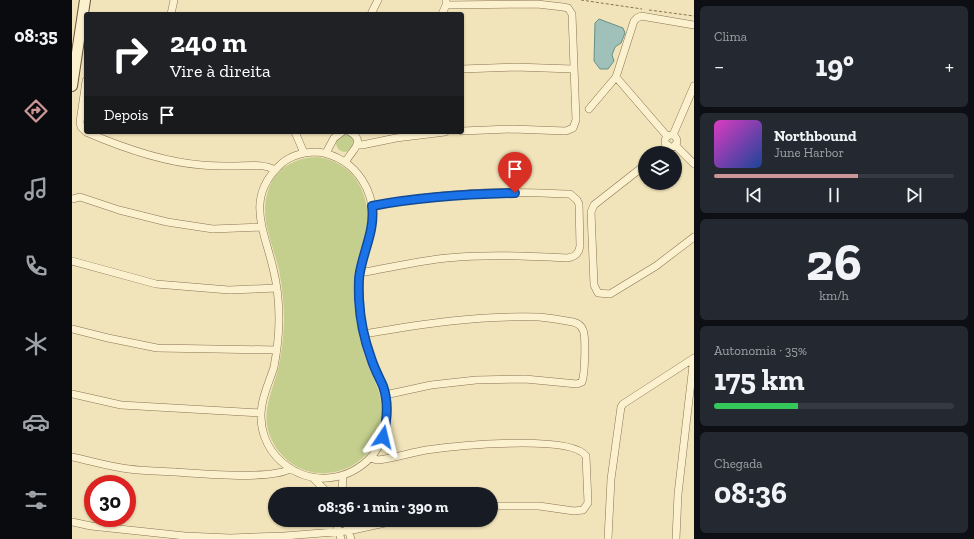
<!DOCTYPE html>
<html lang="pt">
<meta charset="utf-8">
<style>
body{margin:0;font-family:"Zilla Slab",serif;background:#242831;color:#f1f3f6;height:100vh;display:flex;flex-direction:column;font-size:15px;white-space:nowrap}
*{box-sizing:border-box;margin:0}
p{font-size:13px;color:#9ea1a6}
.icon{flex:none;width:22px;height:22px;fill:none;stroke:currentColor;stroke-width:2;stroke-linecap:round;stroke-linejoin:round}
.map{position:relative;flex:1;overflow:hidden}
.sheet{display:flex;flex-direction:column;gap:6px;padding:6px;background:#0d0f14;width:280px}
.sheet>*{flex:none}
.banner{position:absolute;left:12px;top:12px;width:380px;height:122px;border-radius:4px;box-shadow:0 1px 3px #0004;background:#202124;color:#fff;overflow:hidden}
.tools{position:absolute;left:566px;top:146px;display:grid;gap:8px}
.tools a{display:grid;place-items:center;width:44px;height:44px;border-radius:50%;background:#171b24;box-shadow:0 1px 3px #0004;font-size:20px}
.speed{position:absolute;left:12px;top:475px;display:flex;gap:8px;font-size:20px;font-weight:700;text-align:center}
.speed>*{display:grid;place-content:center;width:52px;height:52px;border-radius:50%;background:#171b24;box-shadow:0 1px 3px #0004;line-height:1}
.speed .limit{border:6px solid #d22;background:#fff;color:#111}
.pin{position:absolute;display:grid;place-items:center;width:34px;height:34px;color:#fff;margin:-41px -17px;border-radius:50% 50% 50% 0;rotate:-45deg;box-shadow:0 0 4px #0007}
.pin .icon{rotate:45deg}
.me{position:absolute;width:44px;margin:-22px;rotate:10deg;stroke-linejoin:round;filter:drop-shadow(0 0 3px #0008)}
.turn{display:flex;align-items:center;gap:14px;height:84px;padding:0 20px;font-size:18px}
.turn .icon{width:52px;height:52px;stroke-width:2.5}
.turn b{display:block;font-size:28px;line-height:34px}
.then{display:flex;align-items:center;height:38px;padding:0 20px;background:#0003;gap:8px;font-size:15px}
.big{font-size:30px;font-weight:800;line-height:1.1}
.sheet .card{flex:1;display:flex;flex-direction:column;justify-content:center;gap:6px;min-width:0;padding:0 14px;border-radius:6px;background:#242831}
.sheet .dial{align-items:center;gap:0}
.dial b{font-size:52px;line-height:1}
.song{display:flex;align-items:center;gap:12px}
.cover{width:48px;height:48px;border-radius:6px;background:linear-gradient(135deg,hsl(310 70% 55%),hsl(220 70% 35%))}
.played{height:4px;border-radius:2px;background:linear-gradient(90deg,#cb9695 60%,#363941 60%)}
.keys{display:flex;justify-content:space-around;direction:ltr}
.heat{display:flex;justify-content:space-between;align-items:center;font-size:22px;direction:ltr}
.charge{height:6px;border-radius:3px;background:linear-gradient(90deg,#34c759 35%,#363941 0)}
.trip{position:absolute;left:196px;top:487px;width:230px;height:40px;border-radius:20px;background:#171b24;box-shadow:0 1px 3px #0004;font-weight:800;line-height:40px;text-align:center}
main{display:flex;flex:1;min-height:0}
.dock{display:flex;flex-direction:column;width:72px;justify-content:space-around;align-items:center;background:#090b0e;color:#9ea1a6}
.dock .icon{width:28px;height:28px}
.dock .on{color:#cb9695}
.dock b{font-size:18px;color:#f1f3f6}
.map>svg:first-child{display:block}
.green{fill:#c4cf8e}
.water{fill:#9fc1b9;stroke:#668f87}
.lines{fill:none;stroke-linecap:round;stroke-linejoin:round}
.street-casing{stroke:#897353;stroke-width:8}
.secondary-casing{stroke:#6a5437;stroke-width:12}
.path{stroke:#897353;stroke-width:1;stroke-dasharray:3 2;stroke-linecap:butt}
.street{stroke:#fcf1ce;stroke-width:7}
.secondary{stroke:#fcf1ce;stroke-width:10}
.route-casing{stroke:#114b97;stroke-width:10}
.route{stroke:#1a73e8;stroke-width:7}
</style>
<main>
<nav class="dock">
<b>08:35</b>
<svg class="icon on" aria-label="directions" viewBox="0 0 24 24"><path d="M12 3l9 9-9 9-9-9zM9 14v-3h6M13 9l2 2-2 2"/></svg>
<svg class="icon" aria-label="music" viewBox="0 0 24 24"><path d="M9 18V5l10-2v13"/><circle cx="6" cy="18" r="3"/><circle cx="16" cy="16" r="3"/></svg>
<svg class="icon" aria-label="phone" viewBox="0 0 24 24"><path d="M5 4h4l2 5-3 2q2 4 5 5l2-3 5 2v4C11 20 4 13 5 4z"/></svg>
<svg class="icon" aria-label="climate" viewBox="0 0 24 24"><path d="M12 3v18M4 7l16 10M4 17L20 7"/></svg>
<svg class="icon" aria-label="car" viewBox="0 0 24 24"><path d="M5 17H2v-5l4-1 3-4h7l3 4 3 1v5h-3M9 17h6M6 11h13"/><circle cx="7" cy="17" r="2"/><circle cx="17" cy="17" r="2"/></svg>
<svg class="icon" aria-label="filters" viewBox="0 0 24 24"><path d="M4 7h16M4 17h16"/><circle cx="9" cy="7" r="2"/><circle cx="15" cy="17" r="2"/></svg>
</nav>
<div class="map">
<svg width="622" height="539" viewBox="0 0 622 539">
<rect width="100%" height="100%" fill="#f1e4ba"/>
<!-- green -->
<path class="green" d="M264 143a9 9 0 1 1 18 0a9 9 0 1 1-18 0Z
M246,157C267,160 284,173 291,193C303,224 287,243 283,272C281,279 282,288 282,295C283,318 287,341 295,363C300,376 308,389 309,403C314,437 292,471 255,473C230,475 207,459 198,436C188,411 202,389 207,365C210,350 212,335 212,319C212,303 210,286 207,270C201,244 187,218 196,191C203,168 224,157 246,157Z"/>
<!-- water -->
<path class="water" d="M527,19L551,28L553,33L549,43L543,47L540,55L542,61L536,69H528L522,61L523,23Z"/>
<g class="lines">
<!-- street casing -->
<g class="street-casing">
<path id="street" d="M374,5L465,4L491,7L496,8L500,14L504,120L501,128L494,131L440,129L390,131
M99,14L102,0
M299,14L306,0
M370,14L374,5V1
M390,69L443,67L501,69
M544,77L595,136
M14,81L8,122L9,127L14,132
M517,109L544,77L562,21L565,18L569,16L622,25
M14,132C51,148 90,162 130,165C140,166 151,166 161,166C175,166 191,163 203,170
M223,132L232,153
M601,135L622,86
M593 141a6 6 0 1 1 12 0a6 6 0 1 1-12 0Z
M285,144L290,145L324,138L373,132
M603,145L622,164
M246,152C285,158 307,194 299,232C296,246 289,260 287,274C286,286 287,299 288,311C290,328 294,345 300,361C303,370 308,378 311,387C320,412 315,443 295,461C284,471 270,477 255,478C239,479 223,473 211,463C194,449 186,427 190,405C192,392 198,380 202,367C205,351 207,335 207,319C207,302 205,284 201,268C192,230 174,199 206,167C217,155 231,152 246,152Z
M254,153L262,138L270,132
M586,153L596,145
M274,162C277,152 296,142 278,132
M573,165L522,205L519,212L522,285L526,293L538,294L584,266L622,237
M0,199L8,197L47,210L95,222L141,229L189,227
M0,261L84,284L157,290L205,288
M287,273C317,268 345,261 375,258C415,254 455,256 495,258C503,257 507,254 508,246L507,204L505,200L498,194C464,193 429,191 394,194C362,196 331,200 300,206
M0,329L36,338L85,348L205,350
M292,334C350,324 408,315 467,317C479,318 490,320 501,322C505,323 509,325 511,330C514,336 513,374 510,382L505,384L453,379L404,380L359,385L313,395
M0,394L49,405L189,413
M0,457C19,461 38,467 57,469C72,471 88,471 103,472C129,474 198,480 218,469
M298,458L306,460C322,458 338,453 354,450C381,446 499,434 514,456L516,503L511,510L502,511L467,506H419
M240,477L253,490L255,494
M270,494L271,475
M263,520L269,539
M273,520L279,539
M0,522L19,526L113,536L158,538L212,536L276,531L327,520
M536,539L539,479L549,407L551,404L622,358
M604,539L606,494L621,365L620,360"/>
</g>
<!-- secondary casing -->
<g class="secondary-casing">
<path id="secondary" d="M0,86L13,0"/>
</g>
<!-- path -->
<path class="path" d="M509,0L570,9
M577,10L622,16"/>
<!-- street -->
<use href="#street" class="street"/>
<!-- secondary -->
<use href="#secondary" class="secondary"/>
</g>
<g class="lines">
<!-- route casing -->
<g class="route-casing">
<path id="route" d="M311,437C315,421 317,403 311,386C307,377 302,368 299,358C292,339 288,319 287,299C287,290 286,280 288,272C292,249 303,230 300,206C347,197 395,194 443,193"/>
</g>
<!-- route -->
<use href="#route" class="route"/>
</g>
</svg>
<div class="tools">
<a><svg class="icon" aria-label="layers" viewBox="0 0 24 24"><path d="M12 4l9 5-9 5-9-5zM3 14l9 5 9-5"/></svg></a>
</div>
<div class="speed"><div class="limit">30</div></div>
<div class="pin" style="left:443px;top:193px;background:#d93025"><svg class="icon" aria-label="arrive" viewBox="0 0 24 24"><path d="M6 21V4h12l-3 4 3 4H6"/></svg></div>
<svg class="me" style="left:311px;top:437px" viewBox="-20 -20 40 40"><path d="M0-17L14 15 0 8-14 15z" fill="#1a73e8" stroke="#fff" stroke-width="4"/></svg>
<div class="trip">08:36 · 1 min · 390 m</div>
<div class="banner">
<div class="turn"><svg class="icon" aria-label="right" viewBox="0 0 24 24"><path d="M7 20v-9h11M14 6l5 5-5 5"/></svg><div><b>240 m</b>Vire à direita</div></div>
<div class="then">Depois<svg class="icon" aria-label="arrive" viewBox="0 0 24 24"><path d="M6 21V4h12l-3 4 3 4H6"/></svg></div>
</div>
</div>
<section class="sheet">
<div class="card"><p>Clima</p>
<div class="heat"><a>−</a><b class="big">19°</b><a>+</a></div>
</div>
<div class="card">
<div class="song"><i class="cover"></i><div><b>Northbound</b><p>June Harbor</p></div></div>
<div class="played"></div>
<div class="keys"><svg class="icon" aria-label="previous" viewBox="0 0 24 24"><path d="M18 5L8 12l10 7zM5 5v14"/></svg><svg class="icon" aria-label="pause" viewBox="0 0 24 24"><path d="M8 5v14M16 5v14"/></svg><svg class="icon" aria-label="next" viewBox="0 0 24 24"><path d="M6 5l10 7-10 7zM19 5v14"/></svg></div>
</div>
<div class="card dial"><b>26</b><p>km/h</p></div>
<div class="card"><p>Autonomia · 35%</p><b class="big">175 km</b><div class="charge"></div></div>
<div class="card"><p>Chegada</p><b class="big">08:36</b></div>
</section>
</main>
